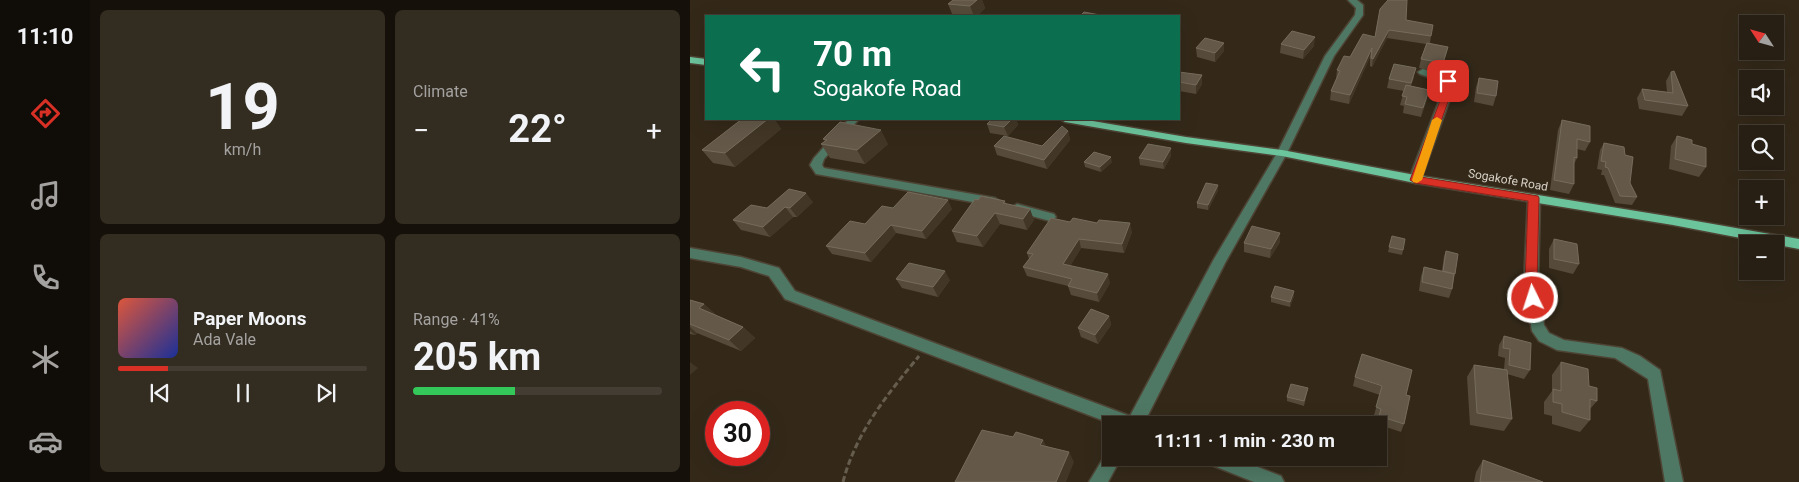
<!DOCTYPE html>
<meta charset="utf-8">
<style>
body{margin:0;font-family:Roboto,sans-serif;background:#332c21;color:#f1f3f6;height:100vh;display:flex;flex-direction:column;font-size:19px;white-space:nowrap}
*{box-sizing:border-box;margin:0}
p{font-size:16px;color:#a4a2a0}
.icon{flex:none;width:28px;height:28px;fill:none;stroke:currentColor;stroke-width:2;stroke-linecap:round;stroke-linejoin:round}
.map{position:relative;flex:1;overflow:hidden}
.drawer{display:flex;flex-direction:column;gap:10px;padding:10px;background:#15110a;width:600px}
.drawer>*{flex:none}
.hud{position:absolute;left:15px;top:15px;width:475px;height:105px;border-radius:0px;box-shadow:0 5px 20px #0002,0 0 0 1px #433d33;background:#0b6e4f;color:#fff;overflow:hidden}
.needle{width:32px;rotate:306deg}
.controls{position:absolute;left:1049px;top:15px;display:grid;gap:10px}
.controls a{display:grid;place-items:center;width:45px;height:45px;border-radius:0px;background:#271f13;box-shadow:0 5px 20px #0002,0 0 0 1px #433d33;font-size:25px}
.speed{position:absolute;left:15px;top:401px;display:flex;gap:10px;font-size:25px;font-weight:700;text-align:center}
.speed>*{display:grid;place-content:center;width:65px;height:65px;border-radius:50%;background:#271f13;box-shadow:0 5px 20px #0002,0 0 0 1px #433d33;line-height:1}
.speed .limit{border:8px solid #d22;background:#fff;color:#111}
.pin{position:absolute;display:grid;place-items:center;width:42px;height:42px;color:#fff;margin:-21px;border-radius:10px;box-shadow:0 2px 8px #0006}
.me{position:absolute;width:55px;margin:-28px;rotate:356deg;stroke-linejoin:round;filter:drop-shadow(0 0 4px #0008)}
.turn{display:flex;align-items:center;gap:18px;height:105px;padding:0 25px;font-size:22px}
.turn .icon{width:65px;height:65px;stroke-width:2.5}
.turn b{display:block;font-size:35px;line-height:42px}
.big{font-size:38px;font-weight:700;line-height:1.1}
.drawer .tile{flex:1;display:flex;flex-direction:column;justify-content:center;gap:8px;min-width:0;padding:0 18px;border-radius:8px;background:#332c21}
.drawer .dial{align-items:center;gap:0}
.dial b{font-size:65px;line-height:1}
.song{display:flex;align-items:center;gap:15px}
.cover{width:60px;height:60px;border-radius:8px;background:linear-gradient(135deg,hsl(10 70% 55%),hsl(230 70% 35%))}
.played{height:5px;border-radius:2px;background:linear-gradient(90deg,#d93025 20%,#433d33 20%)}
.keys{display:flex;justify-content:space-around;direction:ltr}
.heat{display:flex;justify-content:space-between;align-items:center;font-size:28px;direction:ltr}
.charge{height:8px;border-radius:4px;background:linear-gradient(90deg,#34c759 41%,#433d33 0)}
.drawer .tiles{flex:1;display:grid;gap:10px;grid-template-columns:repeat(2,1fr)}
.trip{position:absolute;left:412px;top:416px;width:285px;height:50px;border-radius:0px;background:#271f13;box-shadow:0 5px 20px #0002,0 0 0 1px #433d33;font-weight:700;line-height:50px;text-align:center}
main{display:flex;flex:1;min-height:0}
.menu{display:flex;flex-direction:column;width:90px;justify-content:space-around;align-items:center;background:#100c08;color:#a4a2a0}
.menu .icon{width:35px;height:35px}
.menu .current{color:#d93025}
.menu b{font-size:22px;color:#f1f3f6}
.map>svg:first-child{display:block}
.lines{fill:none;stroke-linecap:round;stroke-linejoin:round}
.minor-casing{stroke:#4e4435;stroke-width:3}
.major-casing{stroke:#4e4435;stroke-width:3}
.path{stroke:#665d4e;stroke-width:3;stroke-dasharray:6 3;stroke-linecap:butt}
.minor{fill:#4f7864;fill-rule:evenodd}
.major{fill:#6cc49c;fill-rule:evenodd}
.wall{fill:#564b3a}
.shaded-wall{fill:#423726}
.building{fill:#645949;stroke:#766c5d}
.route{fill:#d93025;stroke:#8d1f18}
.slow{fill:#f59e0b}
.labels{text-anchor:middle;stroke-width:5;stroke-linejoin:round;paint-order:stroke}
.street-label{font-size:12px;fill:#d8d1c7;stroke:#342919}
</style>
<main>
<nav class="menu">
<b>11:10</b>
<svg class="icon current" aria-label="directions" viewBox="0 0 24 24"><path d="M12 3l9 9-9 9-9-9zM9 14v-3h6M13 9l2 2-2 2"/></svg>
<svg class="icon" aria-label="music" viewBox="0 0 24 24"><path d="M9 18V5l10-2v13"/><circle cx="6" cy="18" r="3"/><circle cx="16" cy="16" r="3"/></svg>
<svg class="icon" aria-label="phone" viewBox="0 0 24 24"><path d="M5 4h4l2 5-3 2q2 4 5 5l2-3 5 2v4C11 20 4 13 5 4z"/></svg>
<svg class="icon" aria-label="climate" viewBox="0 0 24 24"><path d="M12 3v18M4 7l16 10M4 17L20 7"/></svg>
<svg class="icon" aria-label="car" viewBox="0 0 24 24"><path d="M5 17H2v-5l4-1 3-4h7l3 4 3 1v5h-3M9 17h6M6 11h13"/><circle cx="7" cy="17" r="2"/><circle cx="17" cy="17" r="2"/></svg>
</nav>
<section class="drawer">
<div class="tiles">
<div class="tile dial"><b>19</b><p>km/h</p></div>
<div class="tile"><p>Climate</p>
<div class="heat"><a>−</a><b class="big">22°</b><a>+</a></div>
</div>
<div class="tile">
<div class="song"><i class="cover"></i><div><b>Paper Moons</b><p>Ada Vale</p></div></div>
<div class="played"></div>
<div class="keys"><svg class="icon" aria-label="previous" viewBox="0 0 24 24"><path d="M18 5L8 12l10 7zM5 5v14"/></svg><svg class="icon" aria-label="pause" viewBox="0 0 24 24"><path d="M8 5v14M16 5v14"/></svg><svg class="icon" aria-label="next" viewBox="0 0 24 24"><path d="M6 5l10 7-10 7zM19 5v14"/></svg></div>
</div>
<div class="tile"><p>Range · 41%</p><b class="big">205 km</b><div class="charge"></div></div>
</div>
</section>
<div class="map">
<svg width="1109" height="482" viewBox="0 0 1109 482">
<rect width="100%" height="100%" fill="#342919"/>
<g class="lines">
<!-- minor casing -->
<g class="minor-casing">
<path id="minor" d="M658,0H667L673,5V15L644,56L597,153L535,263L453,425H425L95,299L79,276L51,267L0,258V248L51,257L89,268L105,291L440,416L524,259L587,153L635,56L665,15L666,8Z
M733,69L761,79L765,85L731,179L725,183L719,179L755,85L754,83L730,74L728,72Z
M159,119H169L134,159L132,165L134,168L305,198L311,202L305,206L126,174L120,165L124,158Z
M844,194L850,198L848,284L854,325L859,333L874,340L932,348L950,356L970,370L993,482H975L958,379L925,358L867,350L849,341L842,331L834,284L838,198Z
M327,204L364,214L366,217L360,221L323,211L321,208Z
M421,451V458H431L418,482H399L417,452Z
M517,458H544L591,476L594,482H564L519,464Z"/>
</g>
<!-- major casing -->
<g class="major-casing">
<path id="major" d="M0,57L16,59V65L0,63Z
M370,119H391L496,137L592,150L725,175L983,217L1109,239V249L983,225L725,183L592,156L496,143L375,122Z"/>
</g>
<!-- path -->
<path class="path" d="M153,482C166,432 197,395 229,356"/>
<!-- minor -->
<use href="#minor" class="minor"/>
<!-- major -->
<use href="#major" class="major"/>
</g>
<!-- wall -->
<path class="wall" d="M263,0H292L295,8L287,16H263L258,4Z
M716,20L741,36L740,43L758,47L751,72L729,68L731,59L736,44L697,38L682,67L680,66V57L659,104L640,100L641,91L646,79L647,70L660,57L685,37Z
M534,43V51L525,62L507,57L506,48Z
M591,44L624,46L613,59L590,53Z
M489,72L512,75V84L506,94L489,91Z
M981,72L998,106L992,116L949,109L947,98L952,89L977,92L976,81Z
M724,77L721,86L737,99L731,117L713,113L714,106L710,105L714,91L697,88L699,79Z
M789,78L806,96L803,106L784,102L786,87Z
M52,119H84L91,129L45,167L23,163L12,150Z
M302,119H326L328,125L318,136L300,133L297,124Z
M872,120L900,142L895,151L887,149V158L884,164V184L879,194L860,190L868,130Z
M378,131L380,140L357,169L307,155L304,146H352Z
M987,136L1002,144L1016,167L1009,177L979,169L981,146Z
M133,139L198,144L175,164L140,158L131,144L135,141Z
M914,143L940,183L947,197L942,205L925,203L914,175H911L912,170L907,169L910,150Z
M481,156L474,169L450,165L449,158Z
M394,162H422L411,172L395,167Z
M528,190L518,210L507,208V203Z
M288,200L315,201L316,204L344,220L337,230L310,224L293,247L267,242L262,231Z
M123,202L107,217H103L80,237L51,230L43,220L77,208Z
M203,208L262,209L236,239L206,233L181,262L142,254L136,246Z
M380,222L442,232L434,253L391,248L380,266L420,283L409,302L381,295L378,286L337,276L333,267L339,259L337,253Z
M590,233V242L580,258L554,252V243Z
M702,236L713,250L712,255L698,252Z
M864,239L889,264L883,274L859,268V249Z
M756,251L765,274L764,278L762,289L759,298L729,291L731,276L734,267L752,271L754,256Z
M206,279L260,280L248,297L212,288Z
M604,296L600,307L581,302V297Z
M0,300L14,304L26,315L53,327L65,338L51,351L7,333L5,335L0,334Z
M419,316L421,325L408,344L391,337L388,328Z
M814,336L840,370L834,379L817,374L822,419L814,431L780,425L777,377L784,365L814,369L815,358L808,356L809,345Z
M871,362L899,386L907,401L900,409V420L890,432L862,424V416L854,414V402L862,391V375Z
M665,377L716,395L714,424L711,432L687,424L688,417L684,415L690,395L663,386Z
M618,388L614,406L597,401V397Z
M793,460L853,482H784L786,472Z"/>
<!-- shaded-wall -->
<path class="shaded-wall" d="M287,0H292L295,8L287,16H284L280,6Z
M699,30L697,38L682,67L683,59Z
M625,37L624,46L613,59L614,50Z
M534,43V51L525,62V53Z
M682,48L680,57L659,104L660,95Z
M512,75V84L506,94V85Z
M739,90L737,99L731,117L733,108Z
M78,119H84L91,129L45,167L35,153Z
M322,119H326L328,125L318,136L314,127Z
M191,130L198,144L175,164L167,150Z
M378,131L380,140L357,169L354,160Z
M481,148V156L474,169L473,162Z
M421,157L422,162L411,172L410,167Z
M528,185V190L518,210V205Z
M116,193L123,202L107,217L100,208Z
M258,200L262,209L236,239L232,231Z
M95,207L103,217L80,237L73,227Z
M340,209L344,220L337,230L333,219Z
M305,213L310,224L293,247L287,236Z
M440,223L442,232L434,253L432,244Z
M201,225L206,233L181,262L175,253Z
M590,233V242L580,258L581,249Z
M389,239L391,248L376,273L373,264Z
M255,271L260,280L248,297L243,287Z
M418,274L420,283L409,302L407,293Z
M604,291V296L600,307V302Z
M14,304L26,315L9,308Z
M419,316L421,325L408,344L405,335Z
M0,327L7,333L5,335L0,331Z
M53,327L65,338L51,351L39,340Z
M0,362L8,368L0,375Z
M353,440L359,451L350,445Z
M379,452L384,462L376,482H366Z"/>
<!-- building -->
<path class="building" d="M263,0H287L280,6L258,4Z
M698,0H717L716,20L743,25L741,36L699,30L683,59L681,58L682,48L660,95L641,91L650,71L647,70L654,56L660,57L673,34L685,37L690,9Z
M394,12L410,15L408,16H390Z
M602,31L625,37L614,50L591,44Z
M515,38L534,43L525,53L506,48Z
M737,43L758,47L753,63L731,59Z
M704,64L726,68L721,83L699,79Z
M984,71L998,106L955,100L952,89L983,93L981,72Z
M489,72L512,75L506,85L489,82Z
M789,78L808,81L806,96L787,93Z
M716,85L739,90L733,108L715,104L717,97L712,96Z
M52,119H78L35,153L12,150Z
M302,119H322L314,127L297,124Z
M872,120L900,126V142L887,139V158L884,157V184L864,180Z
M150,122L191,130L167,150L131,144L137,140L133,139Z
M372,126L378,131L354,160L304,146L314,136L352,146Z
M987,136L1002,140V144L1016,148V167L985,159Z
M914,143L934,147L935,155L943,157L940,183L947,197L930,196L918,168L915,167L916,162L911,161Z
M458,144L481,148L473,162L449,158Z
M404,152L421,157L410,167L394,162Z
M516,183L528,185L518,205L507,203Z
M99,189L116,193L100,208L95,207L73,227L43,220L61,205L77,208Z
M218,192L258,200L232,231L201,225L175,253L136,246L160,221L175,224L192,206L203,208Z
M291,196L315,201L313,203L340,209L333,219L305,213L287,236L262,231L285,199L288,200Z
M361,218L380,222L383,218L407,223L409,220L440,223L432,244L389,239L373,264L418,274L407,293L378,286L382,279L333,267L343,254L337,253Z
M562,226L590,233L581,249L554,243Z
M702,236L715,239L713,250L699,247Z
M864,239L887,244L889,264L864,259Z
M756,251L768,254L765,274L753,271Z
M219,263L255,271L243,287L206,279Z
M734,267L764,274L762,289L732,282Z
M585,286L604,291L600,302L581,297Z
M0,300L14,304L9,308L53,327L39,340L0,324Z
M401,309L419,316L405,335L388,328Z
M814,336L841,343L840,370L819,365L820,349L813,348Z
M672,354L722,370L716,395L720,396L714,424L689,416L691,409L686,407L692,386L665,377Z
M871,362L898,369L899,386L907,388V401L900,399V420L872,412V404L863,402V389L871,391Z
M784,365L817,370L822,419L787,413Z
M601,384L618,388L614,401L597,397Z
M292,430L323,437L326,432L353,440L350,445L379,452L366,482H265Z
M793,460L853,482H790Z"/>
<!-- route -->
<path class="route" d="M755,79H762L764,85L731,177L848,196L849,198L847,284L849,298L847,302H839L835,284L838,201L725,183L720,180L756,85Z"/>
<!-- slow -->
<path class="slow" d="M747,117L752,120L732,180L727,183L723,182L722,180L742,120Z"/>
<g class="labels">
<!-- street labels -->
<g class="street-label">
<text transform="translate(818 180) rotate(10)" y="4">Sogakofe Road</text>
</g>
</g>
</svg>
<div class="controls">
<a><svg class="needle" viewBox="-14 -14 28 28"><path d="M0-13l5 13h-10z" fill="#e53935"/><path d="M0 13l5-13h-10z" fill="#a4a2a0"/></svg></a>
<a><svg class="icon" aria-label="sound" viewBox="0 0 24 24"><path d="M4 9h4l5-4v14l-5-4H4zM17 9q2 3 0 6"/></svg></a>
<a><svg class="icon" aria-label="search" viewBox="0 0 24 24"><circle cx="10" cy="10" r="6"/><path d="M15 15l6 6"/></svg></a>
<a>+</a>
<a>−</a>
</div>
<div class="speed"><div class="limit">30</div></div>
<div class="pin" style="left:758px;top:81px;background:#d93025"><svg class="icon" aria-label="arrive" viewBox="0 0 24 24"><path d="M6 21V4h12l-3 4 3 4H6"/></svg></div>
<svg class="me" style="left:843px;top:298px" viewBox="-20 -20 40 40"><circle r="17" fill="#d93025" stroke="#fff" stroke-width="3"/><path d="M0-11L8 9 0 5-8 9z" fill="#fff"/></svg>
<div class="trip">11:11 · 1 min · 230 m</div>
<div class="hud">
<div class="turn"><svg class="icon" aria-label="left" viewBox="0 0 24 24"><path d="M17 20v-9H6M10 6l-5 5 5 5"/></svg><div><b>70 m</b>Sogakofe Road</div></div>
</div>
</div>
</main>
